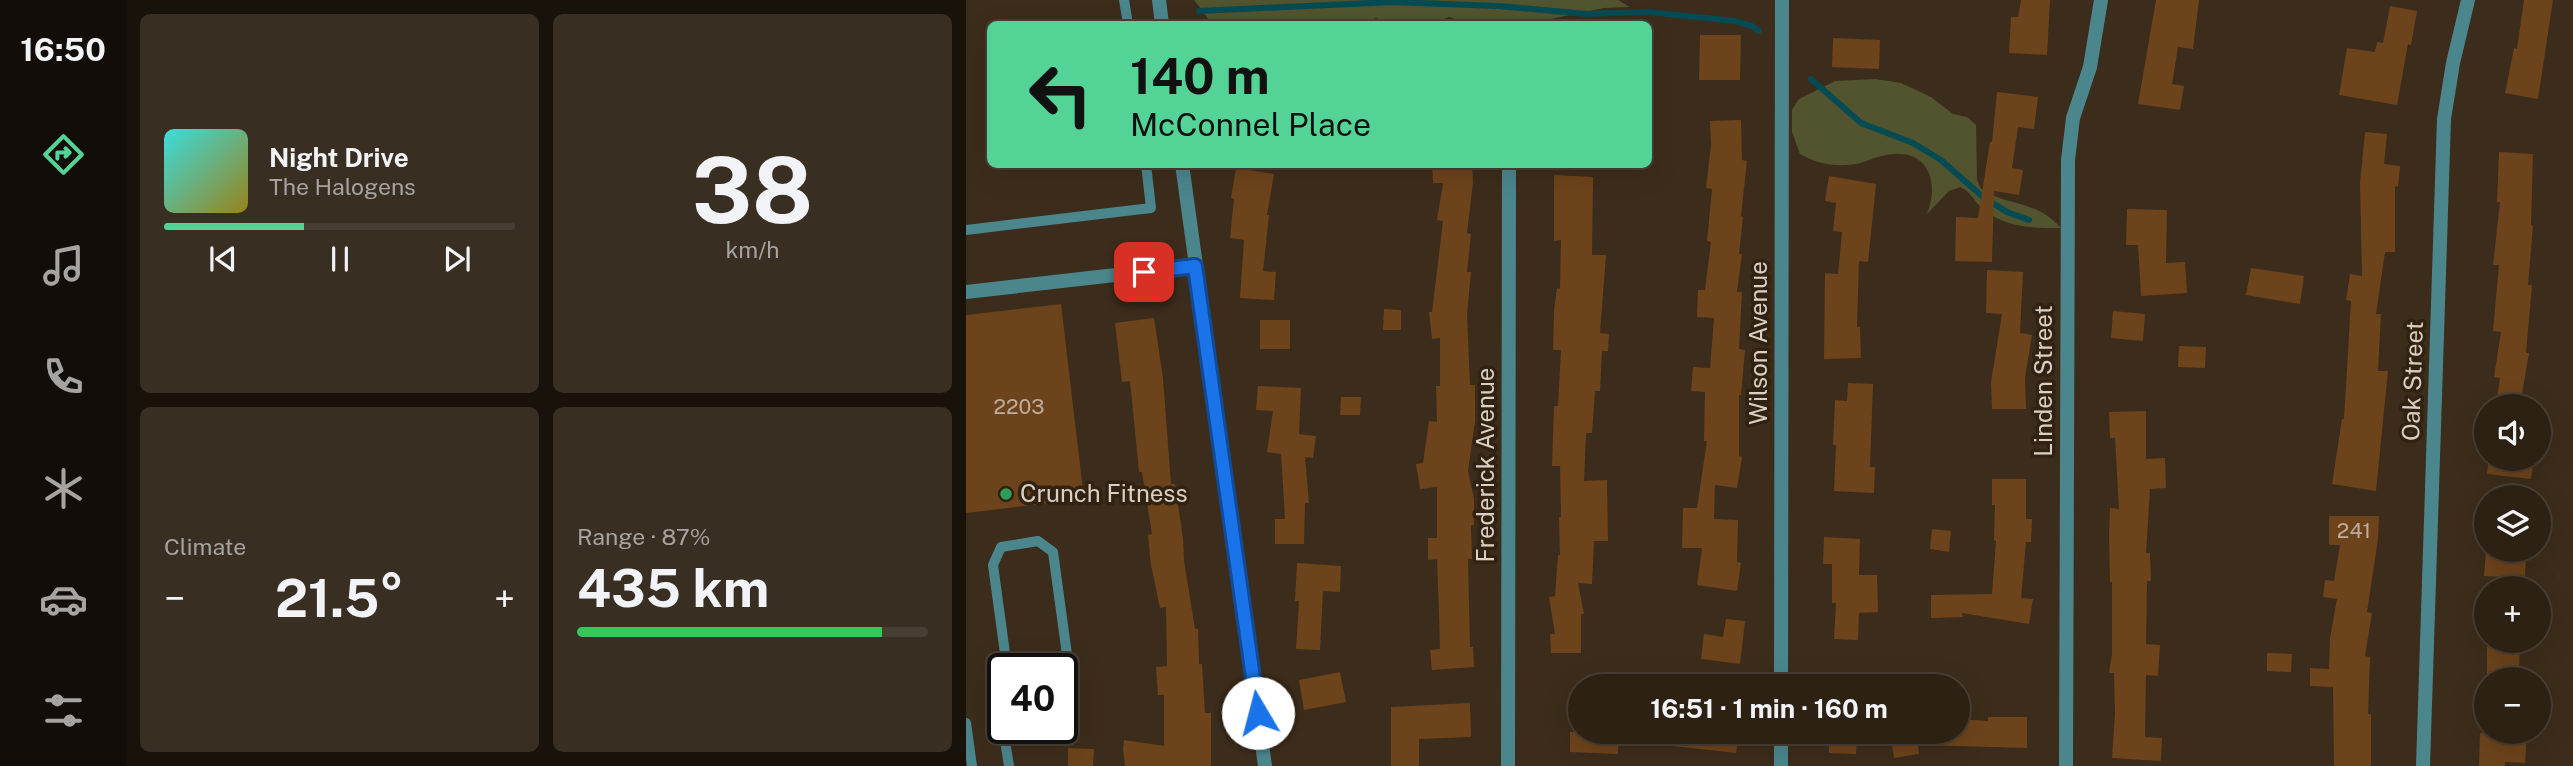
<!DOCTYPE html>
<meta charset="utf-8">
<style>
body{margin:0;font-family:"Public Sans",sans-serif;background:#392e22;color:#f1f3f6;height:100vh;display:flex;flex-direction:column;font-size:26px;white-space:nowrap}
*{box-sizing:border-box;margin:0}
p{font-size:23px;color:#a7a3a0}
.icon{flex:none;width:38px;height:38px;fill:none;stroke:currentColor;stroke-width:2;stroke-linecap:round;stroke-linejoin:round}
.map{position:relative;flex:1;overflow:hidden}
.drawer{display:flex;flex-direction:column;gap:14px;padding:14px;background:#19120b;width:840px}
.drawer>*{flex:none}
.hud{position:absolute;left:21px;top:21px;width:665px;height:147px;border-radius:10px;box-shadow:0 7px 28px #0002,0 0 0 2px #483e34;background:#53d396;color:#111;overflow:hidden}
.tools{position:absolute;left:1508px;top:394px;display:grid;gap:14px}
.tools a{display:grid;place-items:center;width:77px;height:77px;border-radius:50%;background:#2d2114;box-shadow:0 7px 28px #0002,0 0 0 2px #483e34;font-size:35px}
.speed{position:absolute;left:21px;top:653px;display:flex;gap:14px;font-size:35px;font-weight:700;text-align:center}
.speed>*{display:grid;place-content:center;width:91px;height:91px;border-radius:50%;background:#2d2114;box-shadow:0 7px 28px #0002,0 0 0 2px #483e34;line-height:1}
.speed .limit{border:4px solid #111;border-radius:10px;background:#fff;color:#111}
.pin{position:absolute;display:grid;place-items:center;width:60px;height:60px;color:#fff;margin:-30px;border-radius:14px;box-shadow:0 4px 10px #0006}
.me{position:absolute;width:77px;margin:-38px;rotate:352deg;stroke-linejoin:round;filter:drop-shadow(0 0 5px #0008)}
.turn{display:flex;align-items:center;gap:24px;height:147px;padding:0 28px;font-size:32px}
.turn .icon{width:91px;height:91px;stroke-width:2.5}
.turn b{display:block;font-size:49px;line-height:60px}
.big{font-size:52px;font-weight:700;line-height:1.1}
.drawer .tile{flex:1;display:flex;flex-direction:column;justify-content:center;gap:10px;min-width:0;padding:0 24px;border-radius:10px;background:#392e22}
.drawer .dial{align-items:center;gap:0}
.dial b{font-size:91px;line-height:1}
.song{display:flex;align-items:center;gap:21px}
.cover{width:84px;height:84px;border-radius:10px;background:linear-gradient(135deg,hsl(180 70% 55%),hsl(50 70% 35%))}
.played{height:7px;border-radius:4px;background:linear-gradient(90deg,#53d396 40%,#483e34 40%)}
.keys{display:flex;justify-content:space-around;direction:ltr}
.heat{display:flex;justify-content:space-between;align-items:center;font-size:38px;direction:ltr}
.charge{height:10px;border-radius:5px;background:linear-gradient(90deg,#34c759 87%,#483e34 0)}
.drawer .tiles{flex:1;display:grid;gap:14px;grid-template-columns:repeat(2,1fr)}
.trip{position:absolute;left:602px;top:674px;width:402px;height:70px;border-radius:35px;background:#2d2114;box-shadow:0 7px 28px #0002,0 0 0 2px #483e34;font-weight:700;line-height:70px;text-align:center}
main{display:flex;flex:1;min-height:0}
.dock{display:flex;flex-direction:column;width:126px;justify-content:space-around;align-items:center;background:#120d08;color:#a7a3a0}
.dock .icon{width:49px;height:49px}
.dock .on{color:#53d396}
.dock b{font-size:32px;color:#f1f3f6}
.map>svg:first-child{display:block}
.green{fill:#51542e}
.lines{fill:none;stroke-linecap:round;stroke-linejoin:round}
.stream{stroke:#044b54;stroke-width:6}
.building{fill:#6d431b}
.service{stroke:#4b868d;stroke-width:10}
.minor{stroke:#4b868d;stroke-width:14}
.tertiary{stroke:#4b868d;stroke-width:14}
.route-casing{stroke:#114b97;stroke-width:18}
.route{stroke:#1a73e8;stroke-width:12}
.leisure-dot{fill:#2e9e5b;stroke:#322211;stroke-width:2.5}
.labels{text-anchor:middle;stroke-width:7;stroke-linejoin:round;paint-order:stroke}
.number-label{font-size:21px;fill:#bfac9a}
.street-label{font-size:24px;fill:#dacfc5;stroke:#322211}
.poi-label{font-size:24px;fill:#dacfc5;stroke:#322211;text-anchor:start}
</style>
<main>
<nav class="dock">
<b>16:50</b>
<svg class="icon on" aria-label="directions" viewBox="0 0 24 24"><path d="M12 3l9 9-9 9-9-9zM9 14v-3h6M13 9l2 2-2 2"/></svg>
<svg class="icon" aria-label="music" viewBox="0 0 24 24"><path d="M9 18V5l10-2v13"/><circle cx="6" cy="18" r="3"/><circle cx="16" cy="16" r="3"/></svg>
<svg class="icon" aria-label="phone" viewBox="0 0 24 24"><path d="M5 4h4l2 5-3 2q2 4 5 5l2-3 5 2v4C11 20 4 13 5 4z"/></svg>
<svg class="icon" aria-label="climate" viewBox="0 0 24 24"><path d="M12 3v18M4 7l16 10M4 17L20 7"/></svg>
<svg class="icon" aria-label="car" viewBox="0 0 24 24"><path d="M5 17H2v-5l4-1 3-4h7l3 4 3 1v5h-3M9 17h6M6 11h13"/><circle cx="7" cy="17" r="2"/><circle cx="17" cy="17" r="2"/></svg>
<svg class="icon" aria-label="filters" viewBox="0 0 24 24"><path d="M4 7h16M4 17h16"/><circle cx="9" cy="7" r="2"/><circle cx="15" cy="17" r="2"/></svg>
</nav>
<section class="drawer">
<div class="tiles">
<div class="tile">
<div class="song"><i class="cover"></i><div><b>Night Drive</b><p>The Halogens</p></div></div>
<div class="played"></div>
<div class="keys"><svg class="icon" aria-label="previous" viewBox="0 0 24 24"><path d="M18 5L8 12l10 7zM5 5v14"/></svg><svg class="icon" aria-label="pause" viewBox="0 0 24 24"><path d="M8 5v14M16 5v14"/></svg><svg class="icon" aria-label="next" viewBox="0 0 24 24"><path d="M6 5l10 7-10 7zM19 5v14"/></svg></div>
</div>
<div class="tile dial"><b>38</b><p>km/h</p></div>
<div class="tile"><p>Climate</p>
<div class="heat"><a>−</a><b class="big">21.5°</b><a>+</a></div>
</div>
<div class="tile"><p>Range · 87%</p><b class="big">435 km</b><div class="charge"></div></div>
</div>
</section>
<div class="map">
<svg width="1607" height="766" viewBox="0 0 1607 766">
<rect width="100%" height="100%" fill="#3c2c1b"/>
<!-- green -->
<path class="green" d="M228,0H652L664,7L638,8L561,24H505L483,17L463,24H421L410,18L396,24H252L244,21Z
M910,79L935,83L965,97L987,114L1001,117L1010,125L1011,180L1015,189C1044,208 1067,198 1095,228C1068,228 1041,228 1018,210C1009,203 1006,192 994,187L983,191L961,214C975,178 959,145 916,156C903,159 894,165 880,165C863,166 848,162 834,154L826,132V110L833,99L869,81Z"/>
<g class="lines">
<!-- stream -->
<path class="stream" d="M233,11L426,2L532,6L621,14L682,12L769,21L786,26L793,31
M845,79L895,123L947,143L975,160L1017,197L1041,212L1063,220"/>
</g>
<!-- building -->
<path class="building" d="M1055,0H1084L1081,55L1043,53L1045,17H1052Z
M1190,0H1233L1227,49L1212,47L1206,84L1218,86L1214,110L1172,104Z
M1558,0H1587L1572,99L1539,93L1548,48L1551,49Z
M1424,6L1451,11L1445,45L1442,44L1431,105L1373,95L1381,48L1409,52L1411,42L1417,43Z
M734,35H775L774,80H733Z
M867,38L914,40L913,69L866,67Z
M1031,92L1072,97L1068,129L1052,127L1046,168L1057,170L1053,195L1028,191L1026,262L989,261L990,217L1012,218L1024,142H1026Z
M775,120L776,160L781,161L775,216L777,217L773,254H776L771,292H776L773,349L779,350L775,395H773V456L776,457L771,488L749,485L748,519L772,520L771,562L775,563L771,591L731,585L736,548H716L717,508H731L741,441H738L739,392L725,391L727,367L744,368L748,318L731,317L732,290H739L745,242L741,241L746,189L740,188L745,145L744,121Z
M1399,132L1421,134L1418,164L1434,166L1432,187L1429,186V252H1419L1410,314H1415L1412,371H1422L1410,491L1366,484L1376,419H1378L1385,301L1380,300L1384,274L1396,276L1394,183Z
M1533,152L1567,154L1565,225L1567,226L1562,285H1566L1560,353H1563L1554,406H1530L1534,378L1528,377L1535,332L1527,331L1533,265H1527L1534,202H1531Z
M466,164H506L507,182L501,233L505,234L501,272H505L501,314L504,385H509V421L502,471L508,499V525H505L506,559H502L504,647H507L508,667L466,670L464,650L474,649L473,614L471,559L462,560V538H471V487L454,489L450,464L457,463L463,421L471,422L470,386H474V338L466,339L463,312H466L477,221L471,220L477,183H467Z
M270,168L308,174L301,215H303L297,271L310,272L308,300L274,298L278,240L264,238L268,199L265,198Z
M588,175L627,177L626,255H640L634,333L643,334L642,351H636L634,391H629L626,433H620L618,481L641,480L642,541H628L626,584L612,583L618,614H615V653H585L584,634H589L583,597L589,596L592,555H594L593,517H595L594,466H586L588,406H592L595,350H587L588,310L591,288L594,289L595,240L588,241Z
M863,176L910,184L902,262L893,261L891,327H894L895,358L858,359L859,273L872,274L876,232L867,231L870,203L859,201Z
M1161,209L1201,210L1200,263L1219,262L1221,293L1175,296L1172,245H1160Z
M1285,268L1338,276L1334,304L1280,295Z
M1021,270L1057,272L1054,333L1066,335L1059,377L1060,409H1026L1025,382L1036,314L1020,313Z
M95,304L118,499L0,513V315Z
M418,309L435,310V330H417Z
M1147,311L1179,314L1177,341L1145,338Z
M188,318L197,378L205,484H209L217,538L218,561L229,629H232L233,664H236L239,713H245V766H159L157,749L158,740L198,746V695H192L190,667L201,666L200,607L194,608L185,565L182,535L186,534L176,472H173L164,381L156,382L149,323Z
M294,320H324V349H294Z
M1213,346L1240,347L1239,368L1212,367Z
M882,383L907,384L904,467H909L908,493L868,491L870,445H867L869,400L881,401Z
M292,386L335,388L333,434L350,436L347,458L339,457L343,503H339L338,544H309V519H319L315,454L301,452L307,411L290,410Z
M375,397H395L394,415H374Z
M1180,411V459L1199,458L1200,488L1184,489L1180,553H1184L1185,581H1181L1180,644L1194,645L1192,676L1180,675L1179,737L1196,738L1195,761L1146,758L1149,713L1148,673H1143L1146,654V582H1144L1143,535L1144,508L1153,509L1149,438H1144L1143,412Z
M1523,458H1568L1565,479L1521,474Z
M1026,479H1060V519H1066L1065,542H1060L1055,598L1067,599L1063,624L996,613L997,617L965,618V595L1026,594L1030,541L1028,540L1029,505H1026Z
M1363,516H1413L1412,539L1401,612L1406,613L1399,656L1404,657L1402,714H1405V766H1368L1367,687L1344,686V668L1363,669L1364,638L1371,599L1357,597L1359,580L1368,581L1374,545H1363Z
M966,529L985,531L983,552L964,549Z
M858,537L894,539L893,575H911L912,612L893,613L892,640L868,639L870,603H866V564H857Z
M1520,550H1560L1559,578L1518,576Z
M331,563L375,566L374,592L357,591L354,650L330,649L333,601H329Z
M760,619L779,621L774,664L735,659L738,634L757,637Z
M1521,641H1554L1553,674H1521Z
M1301,653L1326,654L1325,672L1301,671Z
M374,672L380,702L338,710L333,680Z
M504,703L505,737L453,739V766H425V707Z
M1022,717H1061V748L953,745L954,732H992V719L1022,721Z
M604,732H653L652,754L604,752Z
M709,732H773L770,753L707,746Z
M863,732H891L890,754L863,753Z
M924,732H950L953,754L928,758Z
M1514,733L1561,736L1559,763L1539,762V766H1513Z
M102,748L128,749L127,766H102Z"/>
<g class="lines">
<!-- service -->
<path class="service" d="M158,0L162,24
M0,230L185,208L180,164
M41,668L27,565L35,547L72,541L87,552L102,662L96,671
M37,696L33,703L37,726
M0,723L6,766
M37,728L43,766"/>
<!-- minor -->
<path class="minor" d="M0,292L229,266
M815,686L816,0
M542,766L543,164
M815,766V732
M1100,766L1102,160L1107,118L1124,67L1135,0
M1457,766L1478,119L1487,63L1502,0"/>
<!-- tertiary -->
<path class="tertiary" d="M193,0L196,24
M216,164L299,766"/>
</g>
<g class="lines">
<!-- route casing -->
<g class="route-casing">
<path id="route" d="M178,272L229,266L292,713"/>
</g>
<!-- route -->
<use href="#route" class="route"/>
</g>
<!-- markers -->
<circle class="leisure-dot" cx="40" cy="494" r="7"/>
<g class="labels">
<!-- number labels -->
<g class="number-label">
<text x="53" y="414">2203</text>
<text x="1388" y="538">241</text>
</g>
<!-- street labels -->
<g class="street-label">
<text transform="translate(793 343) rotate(-90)" y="8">Wilson Avenue</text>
<text transform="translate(1078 381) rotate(-90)" y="8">Linden Street</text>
<text transform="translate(1447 381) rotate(-88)" y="8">Oak Street</text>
<text transform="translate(520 465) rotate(-90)" y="8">Frederick Avenue</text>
</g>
<!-- poi labels -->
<g class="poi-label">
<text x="54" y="502">Crunch Fitness</text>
</g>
</g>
</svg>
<div class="tools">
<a><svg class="icon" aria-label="sound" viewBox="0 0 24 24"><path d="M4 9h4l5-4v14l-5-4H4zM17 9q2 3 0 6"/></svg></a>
<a><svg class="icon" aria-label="layers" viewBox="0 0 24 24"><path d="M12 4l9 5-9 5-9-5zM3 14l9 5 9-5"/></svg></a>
<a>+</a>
<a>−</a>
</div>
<div class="speed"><div class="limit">40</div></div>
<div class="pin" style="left:178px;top:272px;background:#d93025"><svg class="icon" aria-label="arrive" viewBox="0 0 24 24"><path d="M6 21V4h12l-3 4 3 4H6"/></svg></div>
<svg class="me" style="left:292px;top:713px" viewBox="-20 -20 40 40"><circle r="19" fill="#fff"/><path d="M0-13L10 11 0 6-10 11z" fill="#1a73e8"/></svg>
<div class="trip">16:51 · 1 min · 160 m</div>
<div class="hud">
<div class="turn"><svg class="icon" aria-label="left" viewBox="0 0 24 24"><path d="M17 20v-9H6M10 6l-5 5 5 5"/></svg><div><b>140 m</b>McConnel Place</div></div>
</div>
</div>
</main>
